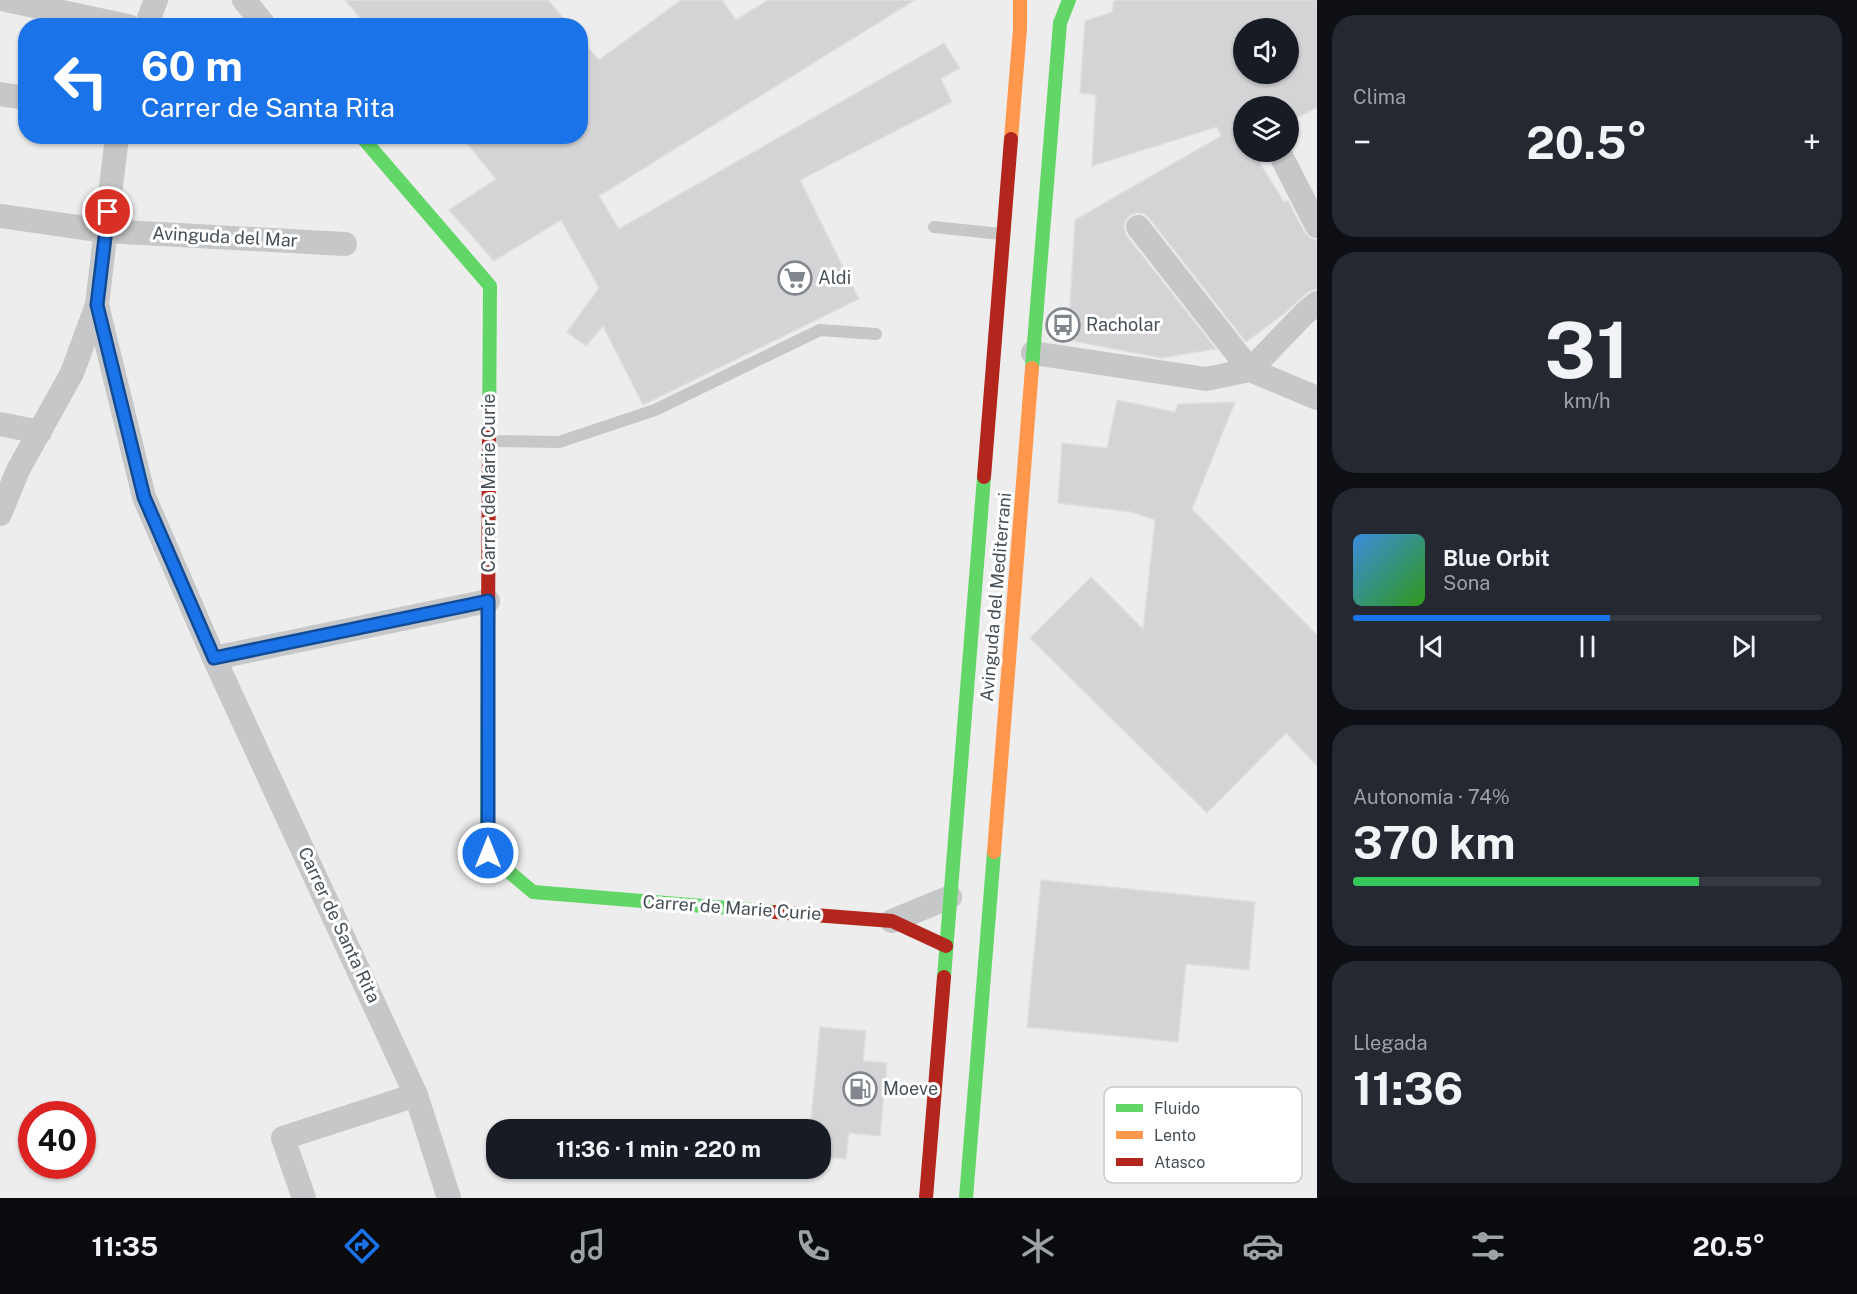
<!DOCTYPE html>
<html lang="es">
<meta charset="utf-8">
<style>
body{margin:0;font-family:"Public Sans",sans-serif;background:#242831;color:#f1f3f6;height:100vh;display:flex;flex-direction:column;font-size:22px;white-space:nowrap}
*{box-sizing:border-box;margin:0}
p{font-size:20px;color:#9ea1a6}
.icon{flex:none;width:33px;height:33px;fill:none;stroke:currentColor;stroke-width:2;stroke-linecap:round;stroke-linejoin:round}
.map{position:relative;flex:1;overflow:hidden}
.details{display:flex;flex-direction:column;gap:15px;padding:15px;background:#0d0f14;width:540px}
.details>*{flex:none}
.banner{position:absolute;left:18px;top:18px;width:570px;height:126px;border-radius:24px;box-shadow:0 2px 4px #0004;background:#1a73e8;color:#fff;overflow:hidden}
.tools{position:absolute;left:1233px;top:18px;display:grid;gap:12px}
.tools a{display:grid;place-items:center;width:66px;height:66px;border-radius:50%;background:#171b24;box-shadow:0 2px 4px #0004;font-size:30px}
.speed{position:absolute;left:18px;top:1101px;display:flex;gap:12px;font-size:30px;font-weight:700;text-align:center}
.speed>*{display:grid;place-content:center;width:78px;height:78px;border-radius:50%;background:#171b24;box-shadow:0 2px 4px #0004;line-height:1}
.speed .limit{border:9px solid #d22;background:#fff;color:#111}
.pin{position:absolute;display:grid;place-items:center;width:51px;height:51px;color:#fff;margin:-26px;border:3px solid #fff;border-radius:50%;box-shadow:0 2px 6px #0007}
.me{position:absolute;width:66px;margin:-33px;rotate:0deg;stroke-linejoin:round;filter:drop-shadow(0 0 4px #0008)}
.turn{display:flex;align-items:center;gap:21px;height:126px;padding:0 24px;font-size:27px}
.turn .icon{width:78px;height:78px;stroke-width:2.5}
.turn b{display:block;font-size:42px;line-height:51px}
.big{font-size:45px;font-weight:700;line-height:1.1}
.details .card{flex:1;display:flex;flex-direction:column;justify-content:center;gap:9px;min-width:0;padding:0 21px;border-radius:24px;background:#242831}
.details .dial{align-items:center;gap:0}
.dial b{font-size:78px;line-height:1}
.song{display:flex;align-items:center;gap:18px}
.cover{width:72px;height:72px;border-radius:9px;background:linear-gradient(135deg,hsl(210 70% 55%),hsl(110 70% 35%))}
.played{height:6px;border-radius:3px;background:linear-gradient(90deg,#1a73e8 55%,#363941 55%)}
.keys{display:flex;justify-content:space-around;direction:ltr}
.heat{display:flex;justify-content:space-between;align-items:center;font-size:33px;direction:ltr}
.charge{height:9px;border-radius:4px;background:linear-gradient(90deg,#34c759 74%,#363941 0)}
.trip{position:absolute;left:486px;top:1119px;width:345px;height:60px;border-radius:24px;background:#171b24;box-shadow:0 2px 4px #0004;font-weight:700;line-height:60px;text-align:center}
.dock{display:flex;height:96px;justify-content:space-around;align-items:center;background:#090b0e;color:#9ea1a6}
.dock .icon{width:42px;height:42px}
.dock .selected{color:#1a73e8}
.dock b{font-size:27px;color:#f1f3f6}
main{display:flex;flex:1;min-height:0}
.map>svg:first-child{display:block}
.building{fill:#d4d4d6;stroke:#dfdfe0;stroke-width:1.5;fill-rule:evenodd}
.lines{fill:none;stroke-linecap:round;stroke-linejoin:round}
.lane{stroke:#c5c7c8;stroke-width:12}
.street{stroke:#c5c7c8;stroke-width:24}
.fast{stroke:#63d668;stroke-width:14}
.slow{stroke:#ff974d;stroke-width:14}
.jam{stroke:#b3261e;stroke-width:14}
.route-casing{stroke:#114b97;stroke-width:15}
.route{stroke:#1a73e8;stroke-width:10}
.labels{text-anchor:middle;stroke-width:6;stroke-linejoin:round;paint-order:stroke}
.street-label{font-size:18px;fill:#475057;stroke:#fff}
.poi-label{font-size:18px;fill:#475057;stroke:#fff;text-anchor:start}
.key{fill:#fff;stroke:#c8cacd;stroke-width:1.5}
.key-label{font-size:16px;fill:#475057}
</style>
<main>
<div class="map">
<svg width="1317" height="1198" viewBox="0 0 1317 1198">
<rect width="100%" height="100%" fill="#eeeded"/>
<!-- building -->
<path class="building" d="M345,0H548L570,26H367Z
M681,0H722L736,20L768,0H915L599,196L619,229L944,43L960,68L941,79L952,102L800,180L859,299L643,405L603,326L586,346L567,332L599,288L561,220L494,261L449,210L496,179L461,136H580V38L599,60Z
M1114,0H1317V107L1288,123V106H1244V152H1253L1284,202L1288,201L1305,233L1310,238L1317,240V289L1308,292L1285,313L1246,342L1149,218L1144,214L1137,213L1130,215L1125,221L1124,228L1126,235L1216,349L1161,358L1068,340L1075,220L1221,136L1217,127L1092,166L1096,95L1080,93L1085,21L1112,12ZM1244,28H1288V74H1244Z
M1117,400L1175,412L1178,404L1235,402L1192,509L1317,635V766L1286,733L1207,813L1030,638L1091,577L1143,629L1155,520L1131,512L1058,503L1062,443L1107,448Z
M1041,880L1255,902L1249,970L1186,964L1178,1042L1027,1027Z
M820,1027L866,1031L863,1061L887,1063L880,1136L849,1133L846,1159L820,1157V1130H810Z"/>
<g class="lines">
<!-- lane -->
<path class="lane" d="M934,227L1001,234
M490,441L559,442L655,410L820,330L876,334"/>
<!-- street -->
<path class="street" d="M6,0L128,26
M244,0L265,26
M146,26L156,0
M0,94L26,98
M1279,152L1317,226
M0,216L105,231L345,244
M1138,227L1250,370L1304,314L1317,303
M97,305L144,497L214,658L416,1095L449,1198
M1033,353L1206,379L1250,370L1317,398
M0,424L40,432
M0,514L18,470L72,373L97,305L117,136
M214,658L488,601
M892,921L950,897
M304,1198L283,1138L416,1095"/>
<!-- fast -->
<path class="fast" d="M361,136L490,286L489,436
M1032,368L1060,23L1069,0
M488,633L487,853L533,892L775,912
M944,977L984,477
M966,1198L994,852"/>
<!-- slow -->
<path class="slow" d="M1011,139L1020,29V0
M994,852L1032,368"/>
<!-- jam -->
<path class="jam" d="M984,477L1011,139
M488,633L489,436
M775,912L892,921L946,946
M926,1198L944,977"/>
</g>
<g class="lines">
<!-- route casing -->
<g class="route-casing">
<path id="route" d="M108,212L97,305L144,497L214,658L488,601V853"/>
</g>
<!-- route -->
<use href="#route" class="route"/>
</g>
<!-- icons -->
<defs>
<g id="supermarket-ring" transform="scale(1.725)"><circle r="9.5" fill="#fff" stroke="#81878c" stroke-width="1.5"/><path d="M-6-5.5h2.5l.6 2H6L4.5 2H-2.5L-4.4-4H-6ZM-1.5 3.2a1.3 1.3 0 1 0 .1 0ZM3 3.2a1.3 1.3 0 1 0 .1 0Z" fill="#81878c"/></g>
<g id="bus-ring" transform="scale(1.725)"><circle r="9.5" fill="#fff" stroke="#81878c" stroke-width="1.5"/><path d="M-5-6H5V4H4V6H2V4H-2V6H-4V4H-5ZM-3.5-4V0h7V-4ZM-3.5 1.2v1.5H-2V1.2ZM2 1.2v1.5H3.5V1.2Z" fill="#81878c"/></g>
<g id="fuel-ring" transform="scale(1.725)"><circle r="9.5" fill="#fff" stroke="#81878c" stroke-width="1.5"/><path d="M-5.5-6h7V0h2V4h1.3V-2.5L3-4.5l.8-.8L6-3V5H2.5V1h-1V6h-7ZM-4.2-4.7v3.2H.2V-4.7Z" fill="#81878c"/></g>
</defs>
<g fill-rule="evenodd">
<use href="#supermarket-ring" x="795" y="278"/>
<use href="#bus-ring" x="1063" y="325"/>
<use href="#fuel-ring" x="860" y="1089"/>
</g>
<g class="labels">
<!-- street labels -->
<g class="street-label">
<text transform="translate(225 237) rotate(3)" y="6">Avinguda del Mar</text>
<text transform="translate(489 483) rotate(-90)" y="6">Carrer de Marie Curie</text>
<text transform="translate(996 597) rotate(-85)" y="6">Avinguda del Mediterrani</text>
<text transform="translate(732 908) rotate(4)" y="6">Carrer de Marie Curie</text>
<text transform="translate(339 925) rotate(65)" y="6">Carrer de Santa Rita</text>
</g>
<!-- poi labels -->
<g class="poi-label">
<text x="818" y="284">Aldi</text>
<text x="1086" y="331">Racholar</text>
<text x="883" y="1095">Moeve</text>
</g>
</g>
<!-- legend -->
<rect x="1104" y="1087" width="198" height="96" rx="9" class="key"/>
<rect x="1116" y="1104" width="27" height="8" fill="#63d668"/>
<rect x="1116" y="1131" width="27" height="8" fill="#ff974d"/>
<rect x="1116" y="1158" width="27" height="8" fill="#b3261e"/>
<g class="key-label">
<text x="1154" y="1114">Fluido</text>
<text x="1154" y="1141">Lento</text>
<text x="1154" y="1168">Atasco</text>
</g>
</svg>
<div class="tools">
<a><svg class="icon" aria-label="sound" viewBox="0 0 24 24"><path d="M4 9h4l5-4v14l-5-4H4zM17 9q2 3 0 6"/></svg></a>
<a><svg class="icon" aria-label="layers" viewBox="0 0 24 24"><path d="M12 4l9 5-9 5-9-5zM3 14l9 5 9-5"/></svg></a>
</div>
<div class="speed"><div class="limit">40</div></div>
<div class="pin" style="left:108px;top:212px;background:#d93025"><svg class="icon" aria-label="arrive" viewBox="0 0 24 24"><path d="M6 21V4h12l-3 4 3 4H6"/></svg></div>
<svg class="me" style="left:488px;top:853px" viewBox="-20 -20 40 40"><circle r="17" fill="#1a73e8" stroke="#fff" stroke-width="3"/><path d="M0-11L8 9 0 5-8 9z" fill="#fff"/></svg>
<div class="trip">11:36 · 1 min · 220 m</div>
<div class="banner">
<div class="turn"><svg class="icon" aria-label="left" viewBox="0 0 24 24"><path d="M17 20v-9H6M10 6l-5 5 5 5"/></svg><div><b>60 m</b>Carrer de Santa Rita</div></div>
</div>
</div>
<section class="details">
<div class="card"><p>Clima</p>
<div class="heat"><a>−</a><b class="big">20.5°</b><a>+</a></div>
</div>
<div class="card dial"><b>31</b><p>km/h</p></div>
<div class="card">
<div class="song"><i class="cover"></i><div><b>Blue Orbit</b><p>Sona</p></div></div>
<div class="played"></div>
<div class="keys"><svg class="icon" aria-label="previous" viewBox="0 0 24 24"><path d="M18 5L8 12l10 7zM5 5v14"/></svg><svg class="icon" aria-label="pause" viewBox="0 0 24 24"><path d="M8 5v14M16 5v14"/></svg><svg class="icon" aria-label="next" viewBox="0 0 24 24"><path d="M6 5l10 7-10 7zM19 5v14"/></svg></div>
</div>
<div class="card"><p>Autonomía · 74%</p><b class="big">370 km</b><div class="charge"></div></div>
<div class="card"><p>Llegada</p><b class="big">11:36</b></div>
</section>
</main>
<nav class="dock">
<b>11:35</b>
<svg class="icon selected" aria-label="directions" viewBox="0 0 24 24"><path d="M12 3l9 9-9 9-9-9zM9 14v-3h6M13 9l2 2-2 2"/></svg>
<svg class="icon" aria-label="music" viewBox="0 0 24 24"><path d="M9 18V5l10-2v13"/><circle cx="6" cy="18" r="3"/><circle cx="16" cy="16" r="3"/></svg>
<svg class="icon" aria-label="phone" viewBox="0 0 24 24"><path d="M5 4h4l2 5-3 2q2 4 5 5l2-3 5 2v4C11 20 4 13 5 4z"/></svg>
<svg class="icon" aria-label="climate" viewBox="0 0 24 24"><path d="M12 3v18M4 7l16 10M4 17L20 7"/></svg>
<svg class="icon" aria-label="car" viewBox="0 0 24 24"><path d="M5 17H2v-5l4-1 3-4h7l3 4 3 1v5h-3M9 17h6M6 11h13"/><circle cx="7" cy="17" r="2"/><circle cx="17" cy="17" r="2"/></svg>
<svg class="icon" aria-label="filters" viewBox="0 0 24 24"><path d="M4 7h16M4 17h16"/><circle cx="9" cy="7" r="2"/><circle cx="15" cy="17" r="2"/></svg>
<b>20.5°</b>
</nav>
